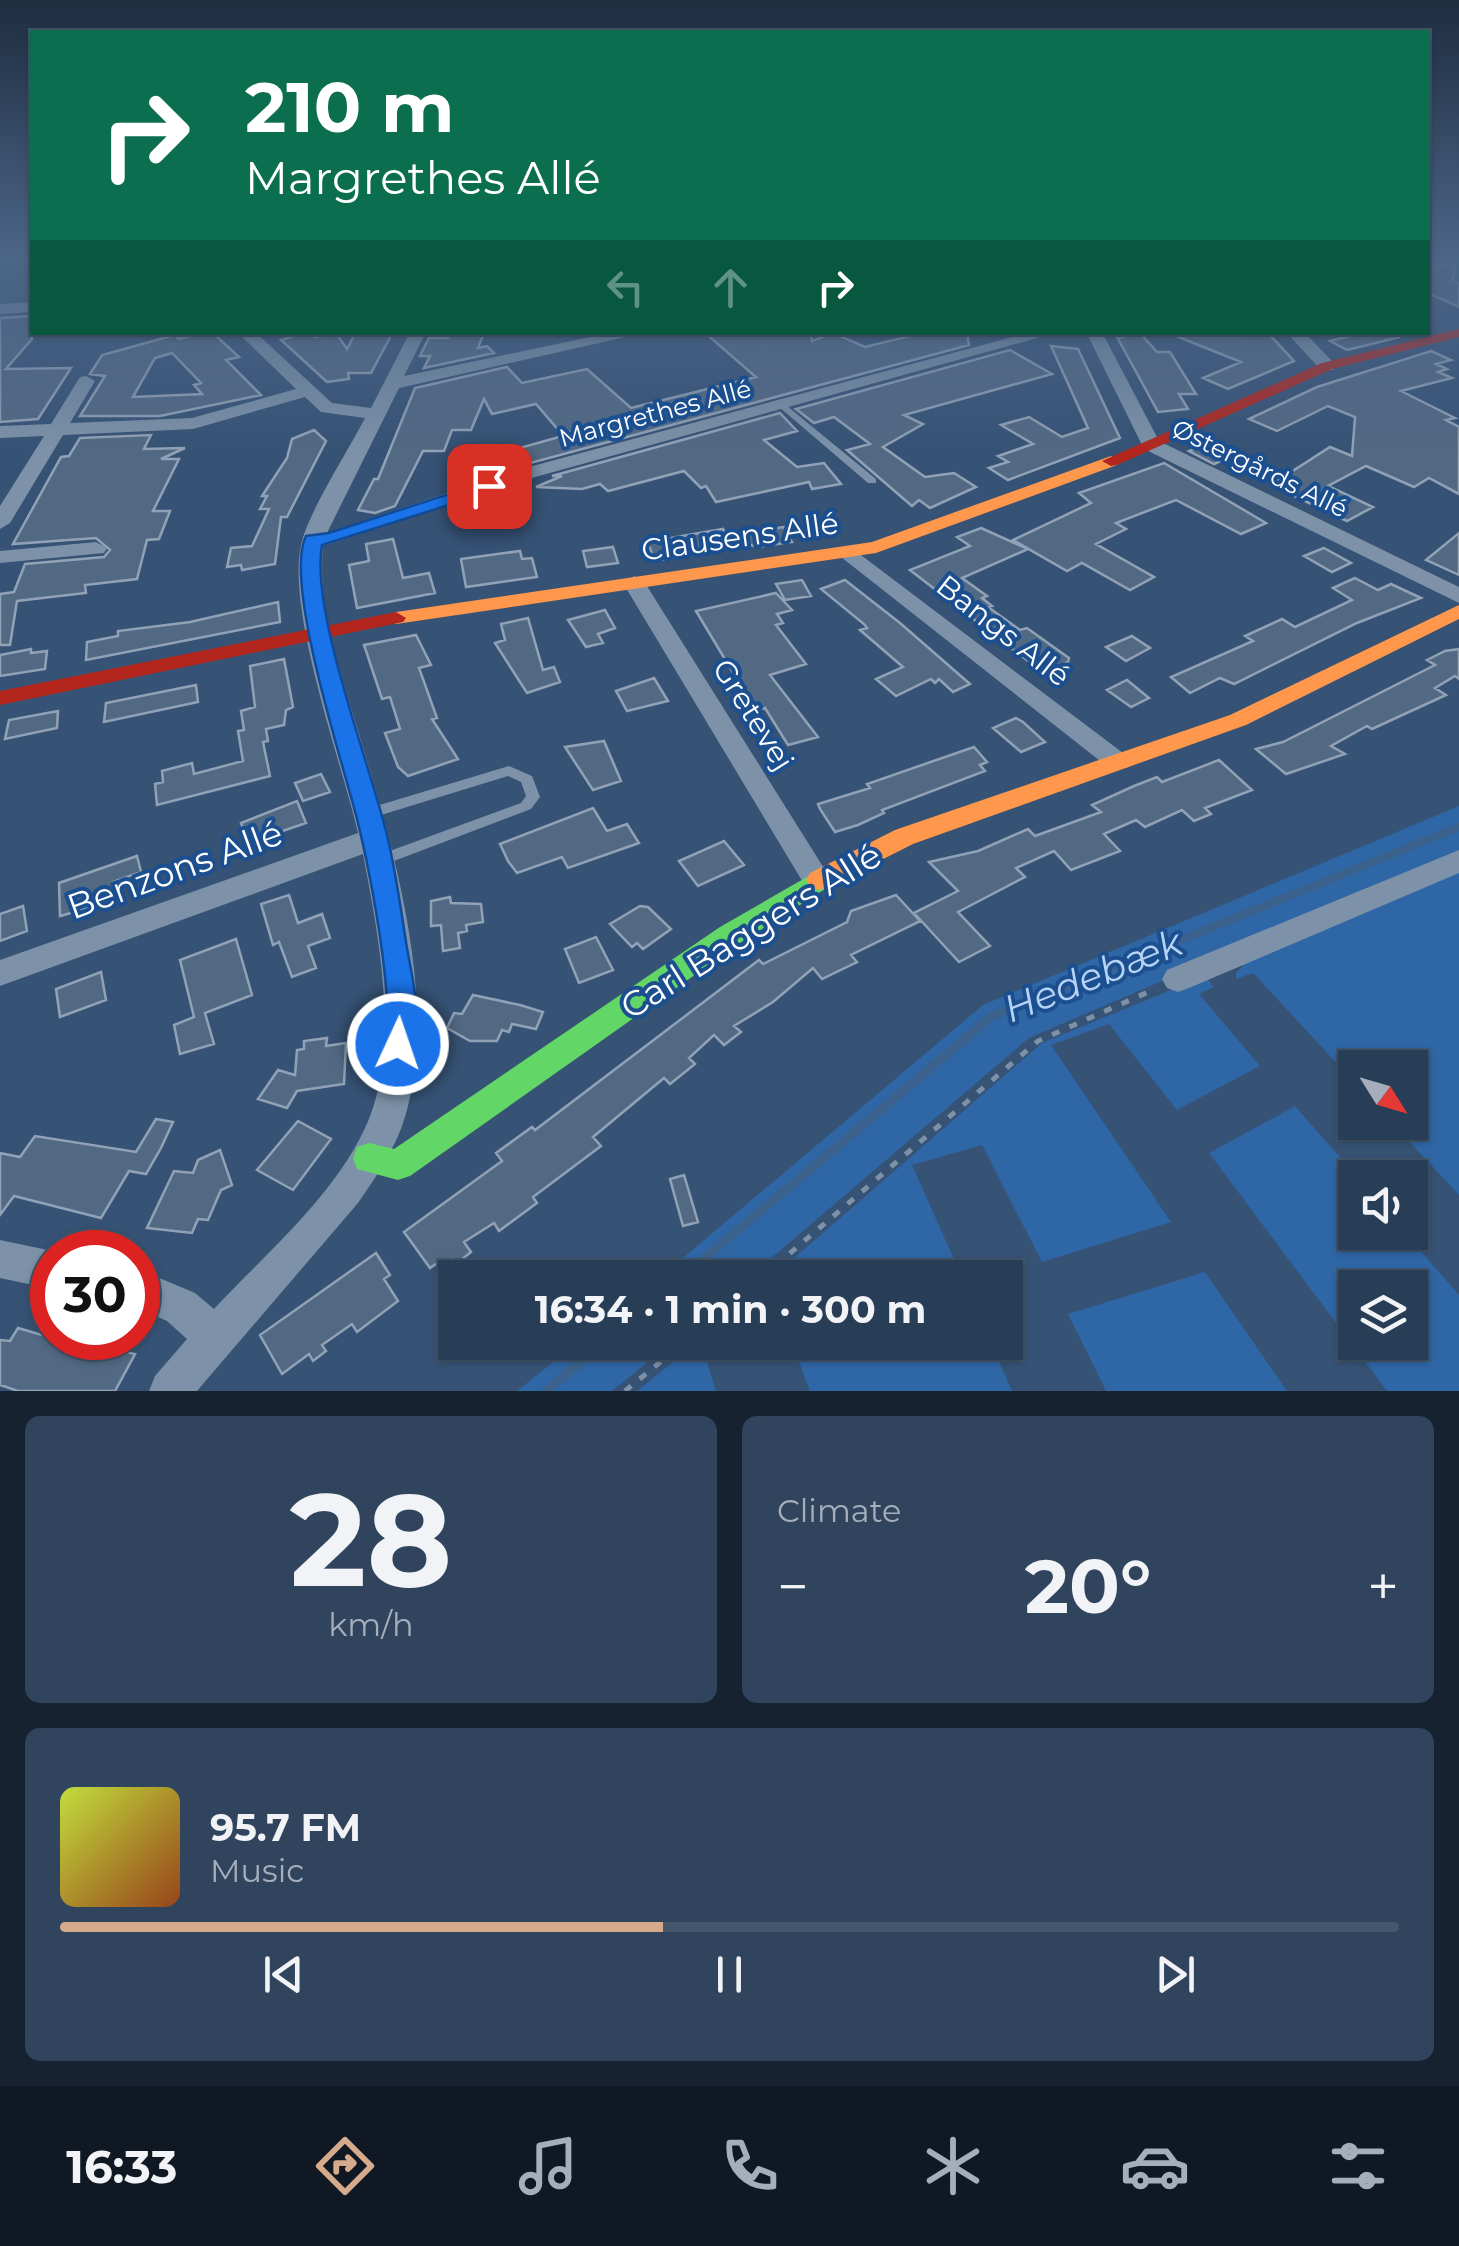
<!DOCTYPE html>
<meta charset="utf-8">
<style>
body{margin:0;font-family:Montserrat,sans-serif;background:#30455d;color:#f1f3f6;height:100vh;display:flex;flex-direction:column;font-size:38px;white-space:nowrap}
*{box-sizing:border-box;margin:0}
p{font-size:32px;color:#a5aeba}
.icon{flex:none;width:55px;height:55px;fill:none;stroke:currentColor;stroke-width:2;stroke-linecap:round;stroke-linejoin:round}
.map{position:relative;height:1391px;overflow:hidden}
.details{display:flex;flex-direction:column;gap:25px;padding:25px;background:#162230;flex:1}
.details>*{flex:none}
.guide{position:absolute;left:30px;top:30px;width:1400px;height:305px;border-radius:0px;box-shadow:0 2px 8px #0004,0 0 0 2px #44576d;background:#0b6e4f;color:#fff;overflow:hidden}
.needle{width:65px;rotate:127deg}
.buttons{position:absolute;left:1338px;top:1050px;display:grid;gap:20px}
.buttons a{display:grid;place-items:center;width:90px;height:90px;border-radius:0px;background:#283e57;box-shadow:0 2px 8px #0004,0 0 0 2px #44576d;font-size:50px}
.speed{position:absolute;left:30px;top:1230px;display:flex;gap:20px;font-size:50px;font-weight:700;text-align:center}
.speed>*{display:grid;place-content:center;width:130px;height:130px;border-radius:50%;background:#283e57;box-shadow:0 2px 8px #0004,0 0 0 2px #44576d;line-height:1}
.speed .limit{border:15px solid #d22;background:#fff;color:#111}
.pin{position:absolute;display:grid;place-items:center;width:85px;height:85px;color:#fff;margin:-42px;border-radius:20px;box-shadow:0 5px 15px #0006}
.me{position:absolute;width:110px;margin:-55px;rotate:3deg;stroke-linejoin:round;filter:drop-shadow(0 0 8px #0008)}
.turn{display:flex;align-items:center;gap:35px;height:210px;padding:0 50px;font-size:45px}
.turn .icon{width:130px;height:130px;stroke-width:2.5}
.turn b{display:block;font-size:70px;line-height:85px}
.lanes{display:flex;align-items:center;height:95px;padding:0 50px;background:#0003;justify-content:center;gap:50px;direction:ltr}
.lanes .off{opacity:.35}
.big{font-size:75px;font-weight:700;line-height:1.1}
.details .card{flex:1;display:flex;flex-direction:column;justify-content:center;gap:15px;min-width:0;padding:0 35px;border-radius:15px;background:#30455d}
.details .dial{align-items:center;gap:0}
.dial b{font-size:130px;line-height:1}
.song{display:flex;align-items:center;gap:30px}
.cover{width:120px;height:120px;border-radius:15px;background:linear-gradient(135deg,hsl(70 70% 55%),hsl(20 70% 35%))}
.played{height:10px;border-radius:5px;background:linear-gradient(90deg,#d6ab8b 45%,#44576d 45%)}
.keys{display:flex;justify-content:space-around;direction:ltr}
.heat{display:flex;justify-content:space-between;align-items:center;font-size:55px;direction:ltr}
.details .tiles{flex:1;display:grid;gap:25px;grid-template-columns:1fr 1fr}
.card:last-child{grid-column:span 2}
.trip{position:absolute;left:438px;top:1260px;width:585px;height:100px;border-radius:0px;background:#283e57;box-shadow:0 2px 8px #0004,0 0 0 2px #44576d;font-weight:700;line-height:100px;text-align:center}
.tab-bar{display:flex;height:160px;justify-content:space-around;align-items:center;background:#101923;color:#a5aeba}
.tab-bar .icon{width:70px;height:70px}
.tab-bar .selected{color:#d6ab8b}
.tab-bar b{font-size:45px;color:#f1f3f6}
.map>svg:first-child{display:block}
.green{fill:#2f66a5;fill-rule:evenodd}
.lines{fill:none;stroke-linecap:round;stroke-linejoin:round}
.stream-far1{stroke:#3b618d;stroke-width:8}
.stream{stroke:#3b618d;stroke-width:9}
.building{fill:#526984;stroke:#92a2b6;stroke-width:2.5;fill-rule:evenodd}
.path{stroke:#7d92a8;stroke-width:5;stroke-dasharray:8 11;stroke-linecap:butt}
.lane{fill:#7d92a8;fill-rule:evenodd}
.street{fill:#7d92a8;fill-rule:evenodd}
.fast{fill:#63d668;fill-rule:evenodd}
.slow{fill:#ff974d;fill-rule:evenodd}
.jam{fill:#b3261e;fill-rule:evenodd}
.route{fill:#1a73e8;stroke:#114b97;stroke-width:2.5}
.labels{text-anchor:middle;stroke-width:8;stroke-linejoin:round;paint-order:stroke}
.far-street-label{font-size:25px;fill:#fff;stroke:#1b4f8f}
.street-label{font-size:30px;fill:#fff;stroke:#1b4f8f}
.near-street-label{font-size:35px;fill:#fff;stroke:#1b4f8f}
.near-water-label{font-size:38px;font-style:italic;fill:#b5d3f5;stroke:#1b4f8f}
</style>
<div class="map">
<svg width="1459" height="1391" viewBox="0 0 1459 1391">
<rect width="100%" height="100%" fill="#365274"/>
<!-- green -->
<path class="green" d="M1459,806V854L1029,1038L749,1277L659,1278L983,1005Z
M1459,869V1195L1392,1123L1410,1122V1068H1355V1083L1253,973L1236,979V973L1247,961Z
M1205,976L1214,987L1199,994L1260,1066L1177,1110L1109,1024L1051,1045L1171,1222L1042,1262L982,1145L912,1165L962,1277L771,1278L1042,1043Z
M1295,1106L1357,1177L1355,1232L1405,1233L1459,1295V1391H1387L1209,1153ZM1355,1288H1410V1342H1355Z
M1205,1272L1287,1391H1106L1068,1314Z
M578,1342H671V1343L612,1391H517Z
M696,1343H751L706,1359L716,1391H637Z
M792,1343H991L1012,1391H810Z"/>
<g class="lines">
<!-- stream-far1 -->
<path class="stream-far1" d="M1062,988L1459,827"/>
<!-- stream -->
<path class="stream" d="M681,1278L992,1016L1068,985
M546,1391L604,1342"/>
</g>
<!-- building -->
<path class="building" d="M1437,264L1456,267L1452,281L1459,283V307L1428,293V267Z
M32,316V339L6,369L71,368L38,419L0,422V318Z
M204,332L213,333L239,357L226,360L261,395L160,416H80L105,376L90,374L102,355L175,335L179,339ZM172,353L201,383L194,385L202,394L133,397L155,358Z
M307,332L315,337L336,333L347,349L356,332H393L371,373H348L349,379L327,382L281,340Z
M450,332L484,333L478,348L487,346L494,353L424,368L430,356H420L429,338H448Z
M704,332H811L812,341L833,333L865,347L926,332H967L969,345L504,470L491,456L577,432H560L536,404L492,414L484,399L471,430H452L444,451H423L395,506L375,513L358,510L374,479H378L415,388L507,367L522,383L587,369L631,408L756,377Z
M1121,332H1139L1157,352H1170L1196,394H1179L1188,409L1158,412L1117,337H1123Z
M1239,332L1268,333L1294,361L1228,389L1203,378L1241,362L1176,336H1242Z
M1365,332L1400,337L1347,350L1330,341Z
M1051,346L1078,349L1120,438L1008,480L989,468L1008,462L998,456L1033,444L1001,425L1029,417L1062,437L1088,428Z
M1010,350L1052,374L904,415L923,424L883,447L925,477L954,473L976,487L930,508L919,500L912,506L847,450L870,444L834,417L814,423L796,409Z
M1431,351L1451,360L1436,364L1447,369L1438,372L1452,378L1401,391L1455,418L1446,420L1459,427V494L1429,478L1414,487L1366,466L1328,486L1373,507L1347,521L1271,485L1330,447L1352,456L1355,417L1328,406L1277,431L1249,419L1317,387Z
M780,413L797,431L764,440L797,467L824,463L841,484L812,489L809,482L716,502L706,486L701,488L684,471L608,491L600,484L582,489L536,487L562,476H552Z
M314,430L326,441L287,517H281L275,564L242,570L241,565L227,567L231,548L252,546L269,509H260L267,496H262L287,458L292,439Z
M151,435L144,449L185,448L161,459H179L153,511H170L159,539L147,540L137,579L85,585L86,593L17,601L10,645H0V594L14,592L25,564L104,557L110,550L96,538L13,544L61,457L69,456L80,438Z
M1207,443L1234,455L1214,464L1189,451Z
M1164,463L1266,523L1241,534L1176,500L1116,523L1126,529L1096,544L1154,577L1130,590L1082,563L1067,571L1013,540L1091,503L1079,493Z
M784,527L792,542L757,547L727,538L731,546L704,550L671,540L677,557L654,561L648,542L723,529L726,535Z
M981,528L1028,549L962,578L987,596L982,598L992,606L988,607L1020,630L1027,628L1069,658L1068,662L1047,672L1037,668L910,570L970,546L957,537Z
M1459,533V575L1426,560Z
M393,539L403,578L429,573L435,593L357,608L349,565L369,561L366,544Z
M613,547L618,563L587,567L583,551Z
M1324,548L1351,563L1332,572L1304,556Z
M520,551L522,559L532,558L537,577L466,587L461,559Z
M1355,578L1378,590L1391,584L1421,598L1357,623L1234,684L1220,678L1190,693L1171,677L1253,641L1245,636L1282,619L1295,627L1352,600L1333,588Z
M802,580L811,596L785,600L776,584Z
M845,580L900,623L970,684L953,692L939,679L935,683L931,679L896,696L876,679L903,667L860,630L867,628L864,624L821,589Z
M776,593L792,610L777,614L783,623L776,625L806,664L770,675L818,737L788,745L765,708L757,710L750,701L696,611Z
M278,602L280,622L86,660L87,642L118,636V631L190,622Z
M605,610L615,628L598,634L603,643L586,647L568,620Z
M528,618L543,670L554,667L560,682L527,693L495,643L505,640L501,624Z
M416,635L431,665L419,668L437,718L432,719L458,759L408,776L398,767L385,733L400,729L390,697L382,699L364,645Z
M1132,636L1150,648L1126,661L1106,647Z
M31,649V653L47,651L45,669L0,676V655Z
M1459,649V679L1455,676L1435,688L1446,695L1372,729L1367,726L1331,746L1345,754L1286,774L1256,749L1283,742L1435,665L1427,660L1445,651Z
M284,659L293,707L286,710L284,725L266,729L268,741L263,742L270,776L157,805L155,784L163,782L162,771L192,763L194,774L243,761L238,731L244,730L241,711L255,707L250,666Z
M654,678L668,701L627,711L616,691Z
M1127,680L1149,698L1131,707L1107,690Z
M196,685L198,702L104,722L106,703Z
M58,711L57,728L5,739L9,720Z
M1016,718L1023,722L1045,742L1021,752L993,728Z
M604,741L621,781L593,790L565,747Z
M974,747L987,762L980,765L985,771L882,810L884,813L858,825L835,832L820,809L818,804L870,788L867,784Z
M1219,760L1252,790L1205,808L1211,814L1194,821L1182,810L1145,827L1136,820L1104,834L1120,851L1071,870L1054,851L1016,868L1025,877L958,912L990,946L959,962L914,913L958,891L929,862L978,851L1028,829L1035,836L1101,812L1092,805L1134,786L1157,777L1162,782Z
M321,774L330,792L303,801L295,783Z
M297,801L306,823L248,843L241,823Z
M593,808L607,831L627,824L639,843L568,868L562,857L517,873L508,861L500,844Z
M724,841L744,865L698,886L679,861Z
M137,856L141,872L113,882L117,900L60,916L59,883Z
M289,895L298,923L322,914L330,938L308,946L316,968L292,977L279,942L273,945L261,904Z
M896,895L920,921L851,955L857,962L822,979L813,968L773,1002L734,1026L741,1032L724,1045L714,1035L689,1058L695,1064L670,1084L664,1078L593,1137L601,1146L533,1197L537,1203L499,1231L494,1223L464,1242L471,1252L456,1264L452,1259L445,1264L442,1260L430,1268L404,1232L502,1161L496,1153L532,1127L535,1130L759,960L763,964L847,922L851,911Z
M450,897L451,903L481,904L483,922L466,925L467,931L458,933L460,948L443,951L441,925L431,926V901Z
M23,906L27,931L0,941V914Z
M640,906L648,907L671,929L643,949L637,943L632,947L610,924Z
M596,937L613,970L579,983L565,949Z
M236,939L252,995L205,1013L214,1044L180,1054L174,1025L194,1017L180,960Z
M101,972L106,1000L60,1017L56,989Z
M473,995L520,1005L543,1012L536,1029L512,1024L509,1032L502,1030L497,1041H470L447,1028L454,1013L462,1014Z
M327,1038L326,1046L346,1043L344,1084L297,1091L287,1108L258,1099L278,1070L295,1075L297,1050L304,1049V1041Z
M156,1119L173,1122L161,1148L146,1174L129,1171L101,1218L14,1196L0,1215V1153L20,1157L35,1136L136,1152Z
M298,1121L331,1139L293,1190L257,1170Z
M220,1150L232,1185L221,1190L208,1220L198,1219L192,1233L147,1228L174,1171L193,1173L198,1160Z
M684,1175L698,1222L683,1226L670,1179Z
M376,1253L390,1275L384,1279L398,1301L357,1332L352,1324L322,1345L326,1351L313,1361L309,1354L282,1374L260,1335Z
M18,1328L52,1338H89L85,1343L135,1354L115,1391H18L0,1385V1340L10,1341Z"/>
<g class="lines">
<!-- path -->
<path class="path" d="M761,1278L1038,1041L1155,989
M625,1391L685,1342"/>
<!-- lane -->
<path class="lane" d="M781,401L876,479V483H868L778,406V402Z
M509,766L532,776L540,797L531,809L386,864L381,865L376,864L374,860L376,856L521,803L526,796L521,782L508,776L368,819L363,818L361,814L363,810Z"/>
<!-- street -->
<path class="street" d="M1436,257H1459V264L1438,260Z
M32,302V312L0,314V304Z
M237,332H255L332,403L371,408L410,332H426L404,376L614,332H648L399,388L327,533L514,471L1031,332H1059L528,479L323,546C317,610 340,670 358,731C392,844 440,999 405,1117C396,1148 376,1177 358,1203L197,1391H149L155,1376L187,1339L167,1321L138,1308V1269L195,1293L214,1309C267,1252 339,1192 369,1119C400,1042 378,933 363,854L0,986V960L358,833C342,763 284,606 302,541C311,508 348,451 365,418L321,412L305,397L193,429L63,435L10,523L0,529V506L44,436L0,438V426L51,424L80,377L86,376L95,381L70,423L192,418L296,389Z
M1086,332H1102L1159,441L1459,587V603L1144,449Z
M1286,332H1304L1333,362V370H1321Z
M96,542L107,548L104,553L0,563V551Z
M849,546L1127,756L1131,762L1127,768H1109L841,557L838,552Z
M634,576L645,583L827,873L832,881L827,889L817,892L807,889L623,583Z
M1459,850V873L1189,988L1178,992L1167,988L1162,979L1167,970Z
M0,1240L57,1252H52V1289L0,1278Z"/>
<!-- fast -->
<path class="fast" d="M819,870L828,873L832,880L828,887L740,943L410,1176L398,1180L357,1169L353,1158L357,1147L369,1143L394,1149L720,927Z"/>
<!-- slow -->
<path class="slow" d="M1111,456L1120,461L1117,465L876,553L396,624L386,618L396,612L872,542Z
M1459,605V619L1246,725L913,844L828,887L819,890L810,887L806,880L810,873L895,830L1230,715Z"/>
<!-- jam -->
<path class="jam" d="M1459,329V337L1332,369L1117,465L1111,466L1102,461L1322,363Z
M396,612L406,618L403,622L0,705V691Z"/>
</g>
<!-- sky -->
<linearGradient id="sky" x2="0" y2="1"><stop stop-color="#1e2d40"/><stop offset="0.57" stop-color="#4c6688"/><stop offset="1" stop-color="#4c6688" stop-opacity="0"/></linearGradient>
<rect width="1459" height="452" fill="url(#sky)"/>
<!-- route -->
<path class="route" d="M489,481L498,486L496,490L322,545C310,611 370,764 387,835C396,872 401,911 407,948C413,982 424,1022 409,1054L398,1058L387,1054C379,1037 388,1019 387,1001C384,949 370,871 357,819C343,763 283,582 306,536L329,533Z"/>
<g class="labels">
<!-- far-street labels -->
<g class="far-street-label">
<text transform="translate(655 413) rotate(-15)" y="9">Margrethes Allé</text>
<text transform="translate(1260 468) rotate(26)" y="9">Østergårds Allé</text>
</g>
<!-- street labels -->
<g class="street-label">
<text transform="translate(740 537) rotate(-8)" y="10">Clausens Allé</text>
<text transform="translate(1003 631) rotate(38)" y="10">Bangs Allé</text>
<text transform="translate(753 715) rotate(58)" y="10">Gretevej</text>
</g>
<!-- near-street labels -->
<g class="near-street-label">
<text transform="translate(175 870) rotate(-20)" y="12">Benzons Allé</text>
<text transform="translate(751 931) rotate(-32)" y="12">Carl Baggers Allé</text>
</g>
<!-- near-water labels -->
<g class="near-water-label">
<text transform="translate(1093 976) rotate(-22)" y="13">Hedebæk</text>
</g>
</g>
</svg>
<div class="buttons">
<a><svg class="needle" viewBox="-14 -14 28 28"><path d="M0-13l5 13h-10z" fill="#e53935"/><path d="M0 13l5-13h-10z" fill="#a5aeba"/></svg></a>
<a><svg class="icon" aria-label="sound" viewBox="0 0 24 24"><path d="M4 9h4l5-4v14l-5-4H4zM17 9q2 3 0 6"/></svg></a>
<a><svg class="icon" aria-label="layers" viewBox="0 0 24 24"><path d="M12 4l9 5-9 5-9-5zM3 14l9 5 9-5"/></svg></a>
</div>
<div class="speed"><div class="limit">30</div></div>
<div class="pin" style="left:489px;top:486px;background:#d93025"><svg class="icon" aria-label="arrive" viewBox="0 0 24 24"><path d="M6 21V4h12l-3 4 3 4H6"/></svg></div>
<svg class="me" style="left:398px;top:1044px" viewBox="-20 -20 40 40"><circle r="17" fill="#1a73e8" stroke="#fff" stroke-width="3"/><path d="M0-11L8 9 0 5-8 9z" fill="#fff"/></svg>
<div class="trip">16:34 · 1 min · 300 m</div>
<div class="guide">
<div class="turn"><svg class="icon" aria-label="right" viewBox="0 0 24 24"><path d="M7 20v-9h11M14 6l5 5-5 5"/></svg><div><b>210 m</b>Margrethes Allé</div></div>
<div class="lanes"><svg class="icon off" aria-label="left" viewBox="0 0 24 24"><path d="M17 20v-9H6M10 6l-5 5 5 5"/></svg><svg class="icon off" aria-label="ahead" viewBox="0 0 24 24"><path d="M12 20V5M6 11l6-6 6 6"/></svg><svg class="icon" aria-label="right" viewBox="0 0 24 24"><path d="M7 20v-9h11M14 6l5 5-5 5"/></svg></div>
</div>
</div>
<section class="details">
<div class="tiles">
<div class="card dial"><b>28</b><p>km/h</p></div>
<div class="card"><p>Climate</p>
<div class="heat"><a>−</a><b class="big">20°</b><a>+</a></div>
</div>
<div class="card">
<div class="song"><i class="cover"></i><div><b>95.7 FM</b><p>Music</p></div></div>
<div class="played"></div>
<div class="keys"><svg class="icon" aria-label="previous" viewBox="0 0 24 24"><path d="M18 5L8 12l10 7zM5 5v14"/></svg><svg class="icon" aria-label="pause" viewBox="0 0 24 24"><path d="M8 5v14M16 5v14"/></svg><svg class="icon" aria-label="next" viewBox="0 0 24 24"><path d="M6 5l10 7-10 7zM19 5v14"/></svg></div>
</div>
</div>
</section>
<nav class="tab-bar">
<b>16:33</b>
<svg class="icon selected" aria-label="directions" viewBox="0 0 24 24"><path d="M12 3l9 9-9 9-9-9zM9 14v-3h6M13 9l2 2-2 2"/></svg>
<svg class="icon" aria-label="music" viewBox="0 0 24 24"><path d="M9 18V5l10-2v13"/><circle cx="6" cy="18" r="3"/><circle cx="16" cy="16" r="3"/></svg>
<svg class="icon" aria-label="phone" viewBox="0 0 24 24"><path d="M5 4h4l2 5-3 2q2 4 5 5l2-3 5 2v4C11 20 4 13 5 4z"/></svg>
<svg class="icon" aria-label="climate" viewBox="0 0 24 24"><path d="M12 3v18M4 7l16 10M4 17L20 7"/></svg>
<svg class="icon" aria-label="car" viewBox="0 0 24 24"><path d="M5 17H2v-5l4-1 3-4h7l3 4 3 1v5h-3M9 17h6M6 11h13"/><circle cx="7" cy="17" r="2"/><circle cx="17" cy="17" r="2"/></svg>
<svg class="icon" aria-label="filters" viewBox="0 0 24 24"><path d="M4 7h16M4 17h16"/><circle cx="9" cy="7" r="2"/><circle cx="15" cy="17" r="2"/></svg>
</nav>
